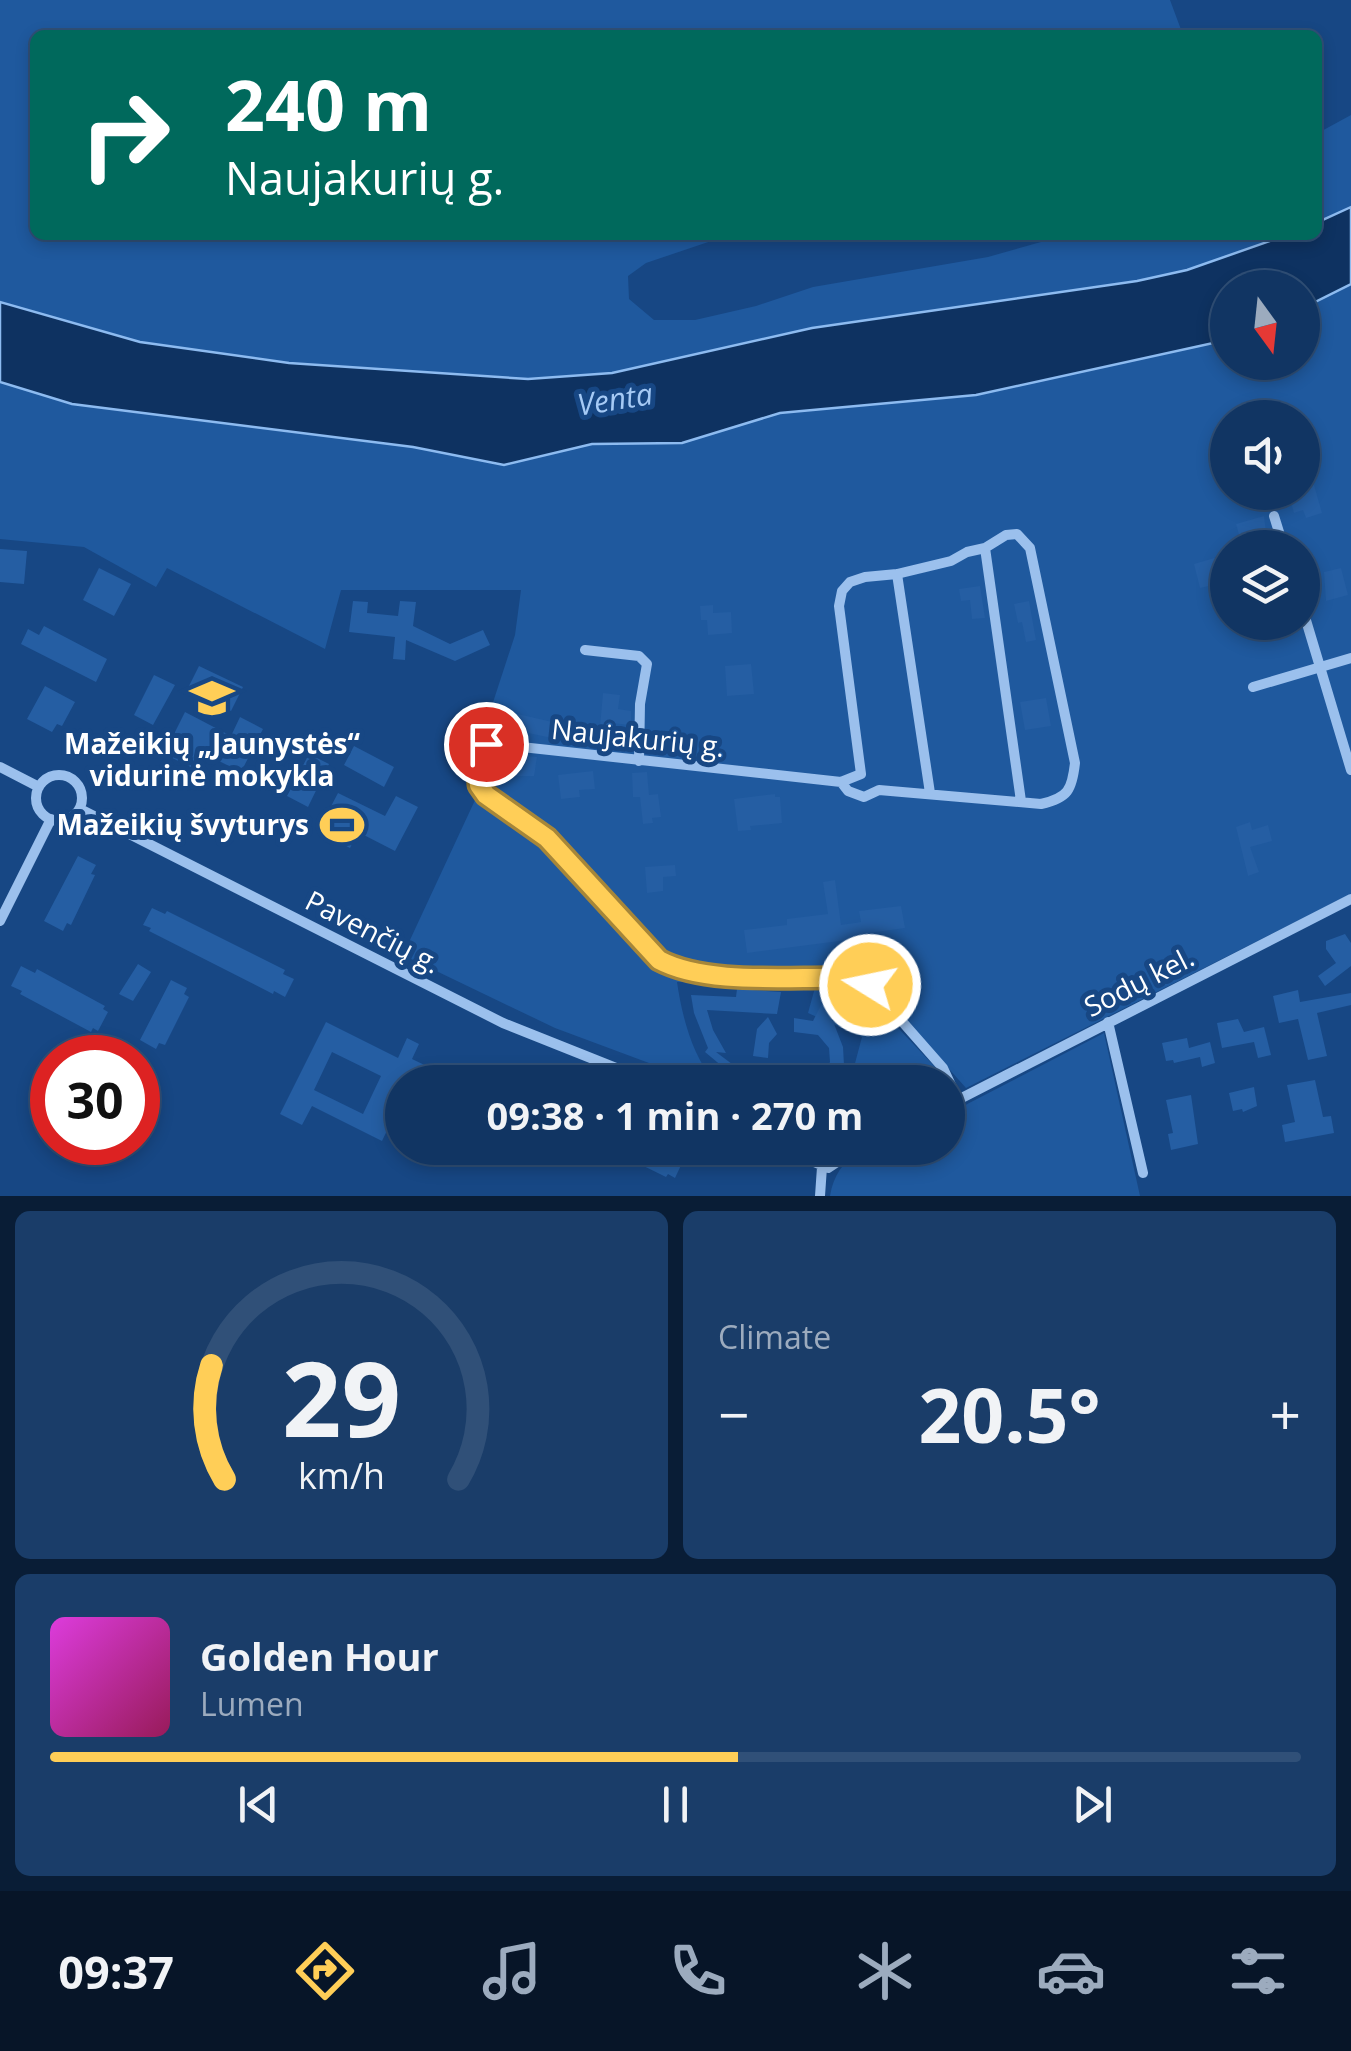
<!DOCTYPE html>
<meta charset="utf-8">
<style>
body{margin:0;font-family:"Open Sans",sans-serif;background:#1a3d69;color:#f1f3f6;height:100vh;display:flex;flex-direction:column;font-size:38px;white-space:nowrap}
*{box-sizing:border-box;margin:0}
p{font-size:32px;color:#9cabbe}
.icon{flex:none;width:55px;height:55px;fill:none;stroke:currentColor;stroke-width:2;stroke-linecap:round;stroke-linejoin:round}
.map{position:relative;height:1196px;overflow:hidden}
.panel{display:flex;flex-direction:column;gap:15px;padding:15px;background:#091d36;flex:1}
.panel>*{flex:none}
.hud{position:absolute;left:30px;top:30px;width:1292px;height:210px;border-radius:15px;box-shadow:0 5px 15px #0003,0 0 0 2px #305078;background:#00695c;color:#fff;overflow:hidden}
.needle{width:65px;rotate:165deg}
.fabs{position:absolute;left:1210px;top:270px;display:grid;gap:20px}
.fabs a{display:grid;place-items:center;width:110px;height:110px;border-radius:50%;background:#113563;box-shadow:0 5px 15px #0003,0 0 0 2px #305078;font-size:50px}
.speed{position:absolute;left:30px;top:1035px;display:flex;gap:20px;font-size:50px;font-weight:700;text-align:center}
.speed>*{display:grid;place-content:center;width:130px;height:130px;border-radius:50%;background:#113563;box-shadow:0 5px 15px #0003,0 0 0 2px #305078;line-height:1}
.speed .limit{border:15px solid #d22;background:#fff;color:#111}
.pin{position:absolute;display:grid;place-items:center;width:85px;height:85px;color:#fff;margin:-42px;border:5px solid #fff;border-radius:50%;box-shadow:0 2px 10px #0007}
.me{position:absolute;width:110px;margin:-55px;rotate:280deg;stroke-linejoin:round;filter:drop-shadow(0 0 8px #0008)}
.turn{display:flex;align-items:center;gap:35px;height:210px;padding:0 30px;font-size:45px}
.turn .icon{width:130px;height:130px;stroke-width:2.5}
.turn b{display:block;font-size:70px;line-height:85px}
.big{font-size:75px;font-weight:700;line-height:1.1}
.panel .widget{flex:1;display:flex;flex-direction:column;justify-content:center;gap:15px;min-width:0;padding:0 35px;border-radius:15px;background:#1a3d69}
.panel .dial{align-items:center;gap:0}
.dial svg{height:260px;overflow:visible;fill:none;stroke:#305078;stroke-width:7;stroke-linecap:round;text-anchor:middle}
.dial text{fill:#f1f3f6;stroke:none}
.song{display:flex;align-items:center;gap:30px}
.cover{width:120px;height:120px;border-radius:15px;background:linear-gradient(135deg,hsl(300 70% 55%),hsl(330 70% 35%))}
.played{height:10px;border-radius:5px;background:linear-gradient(90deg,#ffce57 55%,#305078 55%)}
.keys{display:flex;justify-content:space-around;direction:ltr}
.heat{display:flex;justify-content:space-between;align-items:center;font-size:55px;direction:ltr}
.panel .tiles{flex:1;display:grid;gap:15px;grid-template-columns:1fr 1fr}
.widget:last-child{grid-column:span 2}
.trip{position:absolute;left:385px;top:1065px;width:580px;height:100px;border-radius:50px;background:#113563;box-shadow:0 5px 15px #0003,0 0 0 2px #305078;font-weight:700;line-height:100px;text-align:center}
.menu{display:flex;height:160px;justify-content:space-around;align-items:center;background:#071528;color:#9cabbe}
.menu .icon{width:70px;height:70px}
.menu .selected{color:#ffce57}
.menu b{font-size:45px;color:#f1f3f6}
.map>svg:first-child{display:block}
.green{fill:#1f599e;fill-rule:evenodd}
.water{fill:#0e3261;stroke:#8dbbf0;stroke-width:2.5}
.building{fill:#255ea3;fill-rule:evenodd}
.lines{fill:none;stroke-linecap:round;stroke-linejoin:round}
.minor{stroke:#9bc0ed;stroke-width:10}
.route-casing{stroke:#a68639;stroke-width:25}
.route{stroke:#ffce57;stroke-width:18}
.labels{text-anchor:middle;stroke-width:10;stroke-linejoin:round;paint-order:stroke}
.street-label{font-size:28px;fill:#fff;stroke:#174784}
.poi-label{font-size:28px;font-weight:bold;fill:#fff;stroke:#174784}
.water-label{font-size:30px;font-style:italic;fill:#a6caf5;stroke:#174784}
</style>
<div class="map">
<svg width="1351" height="1196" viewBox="0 0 1351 1196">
<rect width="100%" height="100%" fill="#174784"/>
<!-- green -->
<path class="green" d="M0,0H1170L1183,35H35V235H729L646,263L628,276L629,299L654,320H695L756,306L813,287L988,257L1066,235H1287L1187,270L1137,281L812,328L612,373L528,379L289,363L139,342L0,302Z
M1351,115V207L1318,222V133Z
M1351,284V894L966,1088L893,1006L882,1011L937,1069L944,1082H850L862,1037L808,1013L816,984L677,982C682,1016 692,1056 715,1082H700L555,1028L403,955L476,798L469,776L515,635L521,590H341L325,649L167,568L156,587L84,547L0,539V382L72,404L413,447L504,465L592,444L682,443L780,413L976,395L1227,340L1228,362H1302L1303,308ZM1228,418H1302V492H1228ZM1228,548H1302V622H1228Z
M1104,1033L1140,1196H830C841,1134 899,1148 948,1148V1114Z"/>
<!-- water -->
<path class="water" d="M1351,207V284L1303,308L1302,288H1228L1227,340L976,395L780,413L682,443L592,444L504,465L413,447L72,404L0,382V302L140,342L289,363L528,379L612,373L812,328L1137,281L1187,270L1287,235H1318V222Z"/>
<!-- building -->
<path class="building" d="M1314,485L1322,513L1306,518L1303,510L1294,513L1288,492H1302V488Z
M1264,516L1268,548H1249L1246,536L1240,538L1236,524Z
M0,549L27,551L24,584L0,582Z
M1228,554V565L1212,569L1217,584L1200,588L1194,564Z
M99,568L131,584L114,616L83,600Z
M1341,568L1348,595L1326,601L1324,572Z
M980,586L985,618L972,619L970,600L961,601L959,589Z
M353,601L368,602L367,613L398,616L400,601L416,602L413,626L450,644L483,630L490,645L455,661L406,640L405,660L393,659L395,637L349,632Z
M1029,601L1036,640L1026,642L1022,622L1018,623L1014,604Z
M713,605V613L731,612L732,633L708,635L707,620H701L700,606Z
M44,626L107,659L96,682L21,644L28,629L39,635Z
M751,664L754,694L727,696L725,666Z
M199,666L243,687L231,711L187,690Z
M154,675L175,685L153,725L134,715Z
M45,686L75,702L62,726L57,724L52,732L27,719Z
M603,693L620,695L618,709L631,711V725L611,723V728L600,727Z
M1046,698L1051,726L1025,730L1020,702Z
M185,712L231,736L240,717L263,729L241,772L203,753L195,769L164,754Z
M509,712L574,727L571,742L505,728Z
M354,746L394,767L384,787L344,765Z
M309,754L329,764L308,807L287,796Z
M502,754L537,757L534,776H507L508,772L500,771Z
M593,771L595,789L579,790L580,797L561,799L558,775Z
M647,772L649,795L658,794L661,817L652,818L653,823L643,824L640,797H633L632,773Z
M338,793L385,816L396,796L418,807L395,851L358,832L350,848L318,831Z
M775,794V797H780L782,823L750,826L751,830L738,831L734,799Z
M1250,822L1252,830L1268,825L1272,841L1250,847L1259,872L1248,876L1236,827Z
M78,856L96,865L91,874L95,875L71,925L67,923L63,931L44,921Z
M675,865L676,876L663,877V891L647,893L645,867Z
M835,880L841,925L861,922L859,911L901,906L905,928L854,935L855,939L747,953L744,930L787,925V919L828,914L823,882Z
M152,908L165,914L167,911L285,970L283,974L294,979L285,997L274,991L273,994L149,931L151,928L143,925Z
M1345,934L1351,943V966L1325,986L1318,976L1336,963L1326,949V941Z
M138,964L151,972L133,1001L119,994Z
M21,966L35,973L37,969L105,1006L103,1009L108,1012L98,1031L93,1028L91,1032L20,994L22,991L11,986Z
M171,980L187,988L184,994L189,997L165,1045L159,1043L156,1049L140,1040Z
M737,989L781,992L777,1014L707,1010L713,1030L726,1053L716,1052L756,1082H741L705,1052L708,1048L694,1013L691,995L736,997Z
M1298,990L1300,1002L1351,993V1005L1317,1013L1327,1056L1308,1060L1298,1019L1279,1023L1273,996Z
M834,997L857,1009L848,1025L831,1016L843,1047L844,1065L837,1082H819L830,1062L829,1048L818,1035L794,1032V1018L813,1021L824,999L832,1003Z
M768,1017L777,1034L769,1043L768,1058L753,1056L757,1029Z
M1238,1019L1244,1032L1264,1027L1271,1055L1258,1058L1254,1042L1222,1048L1217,1023Z
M326,1022L398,1058L407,1038L419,1044L412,1059L460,1082H402V1123L393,1118L382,1141L312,1106L302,1125L280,1114ZM332,1052L381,1076L363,1114L314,1090Z
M1187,1038L1189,1048L1210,1042L1215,1063L1202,1067L1200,1057L1174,1063L1173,1060L1166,1061L1162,1043Z
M1315,1080L1323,1117L1331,1116L1334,1133L1285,1142L1282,1125L1295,1122L1287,1085Z
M1254,1087L1257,1106L1243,1112L1242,1109L1233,1111L1229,1093Z
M1191,1095L1198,1144L1171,1150L1168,1134L1173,1133L1166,1100Z
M607,1148H666L672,1151L670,1154L683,1161L675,1178L668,1174L666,1177Z"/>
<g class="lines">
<!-- minor -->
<path class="minor" d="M1274,516L1284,548
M985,548L1021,801
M897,574L930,793
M1302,607L1351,770
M585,650L639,656L647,664L640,704L639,761
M1253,687L1351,658
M0,767L39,787
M36 798a23 23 0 1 1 46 0a23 23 0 1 1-46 0Z
M841,782L861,774L839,606L842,591L850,582L865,577L897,574L951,561L967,552L985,548L1006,535L1017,534L1030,548L1075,763C1072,790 1068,798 1041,804L879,790L864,797L848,791L841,782L486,743L478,772L479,785L486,795L547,838L659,960C708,986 793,976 850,978L870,985L943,1068L958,1100
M80,809L503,1023L651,1082
M0,921L51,819
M1108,1022L1143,1173
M948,1105L1351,899
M812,1148L814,1162L828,1168L840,1160L842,1148
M820,1196L822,1167"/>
</g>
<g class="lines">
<!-- route casing -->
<g class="route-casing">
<path id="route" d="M486,744L478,772L479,785L486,795L547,838L659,960C708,986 793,976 850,978L870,985"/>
</g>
<!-- route -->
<use href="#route" class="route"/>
</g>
<!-- icons -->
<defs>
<g id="school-bare" transform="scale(3.45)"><path d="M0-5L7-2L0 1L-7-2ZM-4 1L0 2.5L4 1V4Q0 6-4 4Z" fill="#ffce57" stroke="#174784" stroke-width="2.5" paint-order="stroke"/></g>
<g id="stadium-bare" transform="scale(3.45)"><path d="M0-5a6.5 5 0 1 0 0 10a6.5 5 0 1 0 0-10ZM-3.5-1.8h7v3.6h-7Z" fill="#ffce57" stroke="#174784" stroke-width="2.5" paint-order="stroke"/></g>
</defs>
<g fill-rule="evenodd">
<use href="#school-bare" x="212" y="698"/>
<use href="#stadium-bare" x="342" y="825"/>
</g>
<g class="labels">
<!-- street labels -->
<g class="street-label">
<text transform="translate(638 738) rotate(6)" y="10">Naujakurių g.</text>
<text transform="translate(373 932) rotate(27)" y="10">Pavenčių g.</text>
<text transform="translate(1139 982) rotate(-27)" y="10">Sodų kel.</text>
</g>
<!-- poi labels -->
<g class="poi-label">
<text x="212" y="754">Mažeikių „Jaunystės“<tspan x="212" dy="32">vidurinė mokykla</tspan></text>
<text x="309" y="835" text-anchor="end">Mažeikių švyturys</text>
</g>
<!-- water labels -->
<g class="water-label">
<text transform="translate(615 400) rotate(-9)" y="10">Venta</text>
</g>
</g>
</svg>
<div class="fabs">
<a><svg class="needle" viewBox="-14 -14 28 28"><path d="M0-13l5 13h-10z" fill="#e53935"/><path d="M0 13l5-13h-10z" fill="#9cabbe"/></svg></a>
<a><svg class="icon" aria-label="sound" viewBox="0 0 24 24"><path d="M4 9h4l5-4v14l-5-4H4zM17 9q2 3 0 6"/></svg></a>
<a><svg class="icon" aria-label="layers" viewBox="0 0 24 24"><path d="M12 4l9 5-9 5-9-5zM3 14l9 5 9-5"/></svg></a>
</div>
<div class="speed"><div class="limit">30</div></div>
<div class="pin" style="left:486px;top:744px;background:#d93025"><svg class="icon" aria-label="arrive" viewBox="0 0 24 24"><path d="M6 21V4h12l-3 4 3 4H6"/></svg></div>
<svg class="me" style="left:870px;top:985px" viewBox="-20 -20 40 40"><circle r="17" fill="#ffce57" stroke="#fff" stroke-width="3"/><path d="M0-11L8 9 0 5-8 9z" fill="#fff"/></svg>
<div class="trip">09:38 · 1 min · 270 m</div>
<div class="hud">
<div class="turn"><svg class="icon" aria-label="right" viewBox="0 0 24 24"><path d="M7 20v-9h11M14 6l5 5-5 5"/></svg><div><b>240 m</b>Naujakurių g.</div></div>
</div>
</div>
<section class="panel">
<div class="tiles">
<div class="widget dial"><svg viewBox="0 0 100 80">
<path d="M14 69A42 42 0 1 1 86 69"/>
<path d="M14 69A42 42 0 0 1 10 34" stroke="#ffce57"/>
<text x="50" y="56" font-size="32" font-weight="700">29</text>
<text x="50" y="72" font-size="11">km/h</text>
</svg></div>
<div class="widget"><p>Climate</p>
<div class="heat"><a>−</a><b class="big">20.5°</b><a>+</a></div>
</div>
<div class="widget">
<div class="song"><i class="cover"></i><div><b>Golden Hour</b><p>Lumen</p></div></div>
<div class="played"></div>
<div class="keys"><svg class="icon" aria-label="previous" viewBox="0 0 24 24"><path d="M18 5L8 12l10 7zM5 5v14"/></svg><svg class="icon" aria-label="pause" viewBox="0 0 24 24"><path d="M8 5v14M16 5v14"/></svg><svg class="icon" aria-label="next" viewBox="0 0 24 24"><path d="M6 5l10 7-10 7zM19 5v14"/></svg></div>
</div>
</div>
</section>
<nav class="menu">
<b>09:37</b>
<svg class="icon selected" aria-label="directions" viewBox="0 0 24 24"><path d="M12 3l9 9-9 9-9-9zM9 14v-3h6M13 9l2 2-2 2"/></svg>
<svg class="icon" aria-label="music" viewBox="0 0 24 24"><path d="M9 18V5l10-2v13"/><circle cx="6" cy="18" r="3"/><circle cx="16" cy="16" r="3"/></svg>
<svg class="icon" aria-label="phone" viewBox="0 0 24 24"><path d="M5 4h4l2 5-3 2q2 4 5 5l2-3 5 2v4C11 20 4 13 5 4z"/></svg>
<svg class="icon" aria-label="climate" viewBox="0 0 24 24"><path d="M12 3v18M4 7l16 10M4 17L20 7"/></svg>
<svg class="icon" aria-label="car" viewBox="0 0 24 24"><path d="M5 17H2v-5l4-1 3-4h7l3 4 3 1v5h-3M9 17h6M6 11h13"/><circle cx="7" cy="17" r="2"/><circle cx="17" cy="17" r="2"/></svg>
<svg class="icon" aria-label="filters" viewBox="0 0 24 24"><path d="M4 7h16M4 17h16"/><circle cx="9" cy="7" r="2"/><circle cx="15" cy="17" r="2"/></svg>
</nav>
